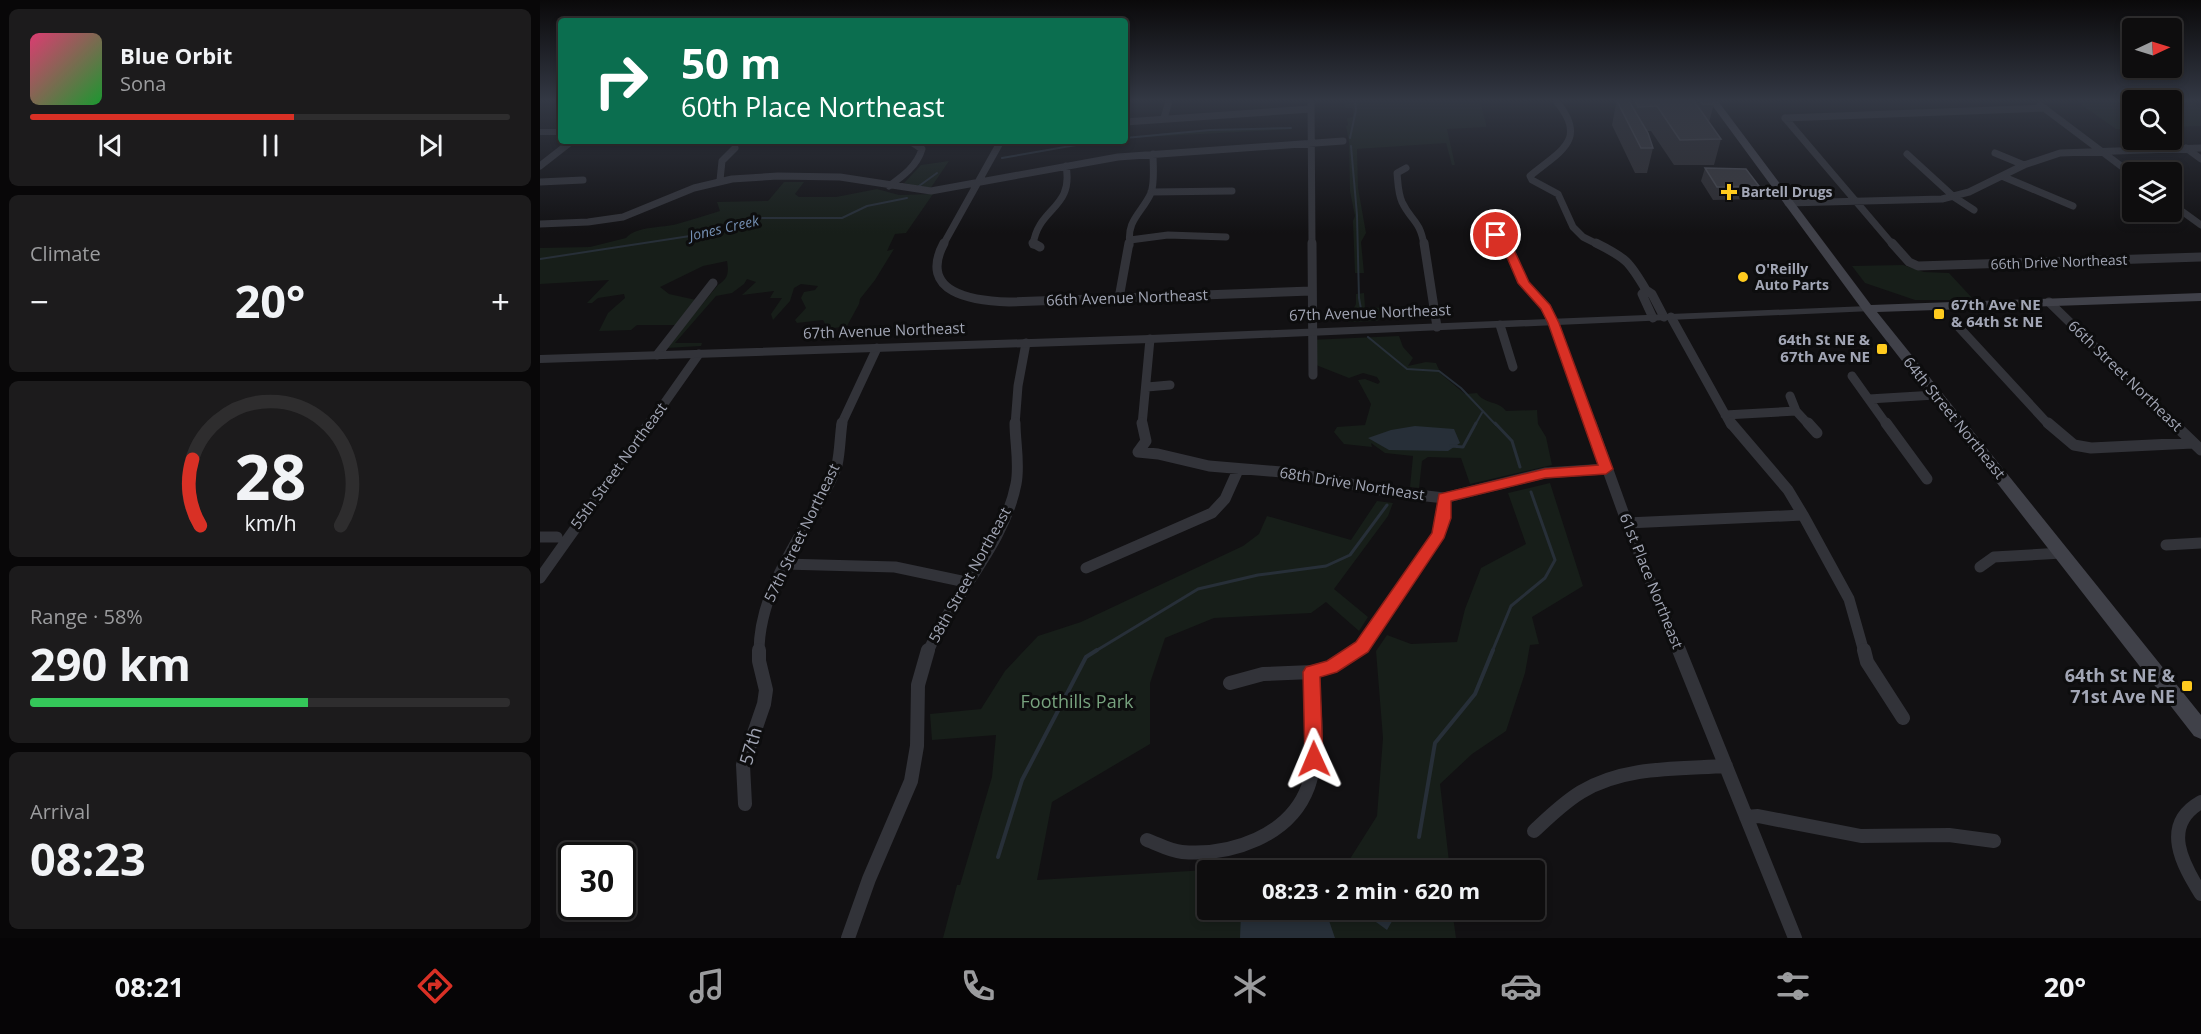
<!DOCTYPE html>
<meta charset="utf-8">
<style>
body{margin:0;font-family:"Open Sans",sans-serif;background:#1c1b1c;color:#f1f3f6;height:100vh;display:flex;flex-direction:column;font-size:22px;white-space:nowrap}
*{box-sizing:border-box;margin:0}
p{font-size:20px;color:#9b9c9e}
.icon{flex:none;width:33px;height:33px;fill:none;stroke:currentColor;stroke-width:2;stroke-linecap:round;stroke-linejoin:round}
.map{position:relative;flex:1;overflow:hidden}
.panel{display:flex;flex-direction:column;gap:9px;padding:9px;background:#080708;width:540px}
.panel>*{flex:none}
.banner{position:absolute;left:18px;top:18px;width:570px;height:126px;border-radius:6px;box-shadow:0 3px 9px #0003,0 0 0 2px #2e2d2e;background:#0b6e4f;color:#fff;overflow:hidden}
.needle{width:39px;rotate:86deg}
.buttons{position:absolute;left:1582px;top:18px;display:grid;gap:12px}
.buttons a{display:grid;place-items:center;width:60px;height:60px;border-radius:6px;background:#0e0d0e;box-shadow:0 3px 9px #0003,0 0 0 2px #2e2d2e;font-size:30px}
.speed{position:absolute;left:18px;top:842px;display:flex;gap:12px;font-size:30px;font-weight:700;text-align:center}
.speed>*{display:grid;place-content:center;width:78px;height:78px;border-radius:50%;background:#0e0d0e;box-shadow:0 3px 9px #0003,0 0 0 2px #2e2d2e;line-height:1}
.speed .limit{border:3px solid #111;border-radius:9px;background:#fff;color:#111}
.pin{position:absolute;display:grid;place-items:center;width:51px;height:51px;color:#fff;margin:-26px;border:3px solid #fff;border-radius:50%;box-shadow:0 2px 6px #0007}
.me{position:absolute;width:66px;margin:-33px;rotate:359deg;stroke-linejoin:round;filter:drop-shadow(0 0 4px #0008)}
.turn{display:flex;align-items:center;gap:21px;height:126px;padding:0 24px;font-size:27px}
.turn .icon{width:78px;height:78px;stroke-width:2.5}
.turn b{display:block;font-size:42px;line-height:51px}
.big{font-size:45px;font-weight:700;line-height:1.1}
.panel .tile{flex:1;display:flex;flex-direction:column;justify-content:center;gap:9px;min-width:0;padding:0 21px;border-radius:9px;background:#1c1b1c}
.panel .dial{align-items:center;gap:0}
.dial svg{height:156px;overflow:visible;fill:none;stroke:#2e2d2e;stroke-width:7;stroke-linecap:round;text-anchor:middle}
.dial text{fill:#f1f3f6;stroke:none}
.song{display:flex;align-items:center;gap:18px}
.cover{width:72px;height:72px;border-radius:9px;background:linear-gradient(135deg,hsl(340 70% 55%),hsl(130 70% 35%))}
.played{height:6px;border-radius:3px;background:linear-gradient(90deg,#d93025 55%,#2e2d2e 55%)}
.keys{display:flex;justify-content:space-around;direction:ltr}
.heat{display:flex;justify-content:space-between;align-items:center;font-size:33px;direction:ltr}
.charge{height:9px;border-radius:4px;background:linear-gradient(90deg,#34c759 58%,#2e2d2e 0)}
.trip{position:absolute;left:657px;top:860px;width:348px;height:60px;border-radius:6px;background:#0e0d0e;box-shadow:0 3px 9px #0003,0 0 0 2px #2e2d2e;font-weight:700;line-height:60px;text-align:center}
.tab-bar{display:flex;height:96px;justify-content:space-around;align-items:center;background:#060506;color:#9b9c9e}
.tab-bar .icon{width:42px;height:42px}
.tab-bar .on{color:#d93025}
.tab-bar b{font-size:27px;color:#f1f3f6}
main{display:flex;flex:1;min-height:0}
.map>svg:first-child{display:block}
.green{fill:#171e19}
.water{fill:#272f38}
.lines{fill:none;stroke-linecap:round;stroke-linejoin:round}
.stream-far2{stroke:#272f38;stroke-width:2}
.stream-far1{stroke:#272f38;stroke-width:3}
.stream{stroke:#272f38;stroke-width:4}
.minor-far3{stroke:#323339;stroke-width:7}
.minor-far2{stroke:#323339;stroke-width:9}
.minor-far1{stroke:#323339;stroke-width:11}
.minor{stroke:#323339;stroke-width:14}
.tertiary{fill:#323339;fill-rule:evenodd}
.secondary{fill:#404149;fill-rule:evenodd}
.wall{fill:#2e2d31}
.building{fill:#3a3a3f;stroke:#4a4b52;stroke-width:1.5}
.route{fill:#d93025;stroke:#8d1f18;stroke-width:1.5}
.poi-dot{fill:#ffcb1e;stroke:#0d0d0e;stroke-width:2}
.labels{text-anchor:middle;stroke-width:6;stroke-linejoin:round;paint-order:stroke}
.far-poi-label{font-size:14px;font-weight:bold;fill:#a2a6b5;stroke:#0d0d0e;text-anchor:start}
.far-water-label{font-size:14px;font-style:italic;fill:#7590b4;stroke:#0d0d0e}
.far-street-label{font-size:14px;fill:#a2a6b5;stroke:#0d0d0e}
.street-label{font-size:15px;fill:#a2a6b5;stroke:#0d0d0e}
.poi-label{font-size:15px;font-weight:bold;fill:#a2a6b5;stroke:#0d0d0e;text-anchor:start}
.near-poi-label{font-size:18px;font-weight:bold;fill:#a2a6b5;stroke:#0d0d0e;text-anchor:end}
.near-park-label{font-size:18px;fill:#77a27e;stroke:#0d0d0e}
.near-street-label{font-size:18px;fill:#a2a6b5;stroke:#0d0d0e}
</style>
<main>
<section class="panel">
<div class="tile">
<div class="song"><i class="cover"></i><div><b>Blue Orbit</b><p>Sona</p></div></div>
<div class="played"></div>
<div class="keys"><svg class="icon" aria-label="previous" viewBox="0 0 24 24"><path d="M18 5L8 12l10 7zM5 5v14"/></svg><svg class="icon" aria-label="pause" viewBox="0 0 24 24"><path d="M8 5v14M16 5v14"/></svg><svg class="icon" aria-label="next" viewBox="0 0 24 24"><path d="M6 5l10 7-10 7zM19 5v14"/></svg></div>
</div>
<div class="tile"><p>Climate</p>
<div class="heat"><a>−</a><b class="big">20°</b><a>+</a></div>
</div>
<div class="tile dial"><svg viewBox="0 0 100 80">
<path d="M14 69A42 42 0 1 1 86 69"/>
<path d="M14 69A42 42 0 0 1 10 35" stroke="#d93025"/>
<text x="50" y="56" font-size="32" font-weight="700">28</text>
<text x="50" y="72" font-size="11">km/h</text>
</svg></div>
<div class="tile"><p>Range · 58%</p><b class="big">290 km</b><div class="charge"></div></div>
<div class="tile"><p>Arrival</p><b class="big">08:23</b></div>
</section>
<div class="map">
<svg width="1661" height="938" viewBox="0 0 1661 938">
<rect width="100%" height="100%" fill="#121113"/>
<!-- green -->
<path class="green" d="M805,101H940L946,124V127L907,129L915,165H912L906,143L817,149L818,188L826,233L821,242L824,273H815L813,221L815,216L810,191L809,142L806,126L808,125L807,118L813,117V108H806Z
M1536,101H1593V129H1576Z
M1632,101H1653L1661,110V126L1632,127Z
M742,127L753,129L585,138L626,133Z
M409,161L390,189L364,183L381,165Z
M244,182H264L255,194L259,197H296L337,189L359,195L393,194L366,233L355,234L347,251L354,249L335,280L320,299L319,304L307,326L288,329L283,320L257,323L255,320L266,308L261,298L264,292L275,290L278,286L261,284L254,288L250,301L233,320L231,314L242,298H230L234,291L202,295L216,282L207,279L204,284L192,293L176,296L135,343H162L161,346L126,348L178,285C188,279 189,273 187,261L163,266L120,287L129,294L156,300L136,325H97L91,330L59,331L68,313L85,298L84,294L58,298L52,303H47L69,280L0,284V248L50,247L86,238C96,226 123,228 137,224C152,220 166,215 180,211L177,202L228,201Z
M1363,265L1384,272L1409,273L1434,300H1375L1325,283L1312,266Z
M824,293L825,307L844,308L845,313L837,321L806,322L816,304V294Z
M859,336L863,347L873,358L868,366L886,362L896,363L901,374L925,394L937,393C944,404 959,401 966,411L997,410L998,424L1006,437L1012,465L930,484L921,458L888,457L882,461L879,488L870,487L873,456L845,453L831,443L832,447L804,444L794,432L797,427L825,425L831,404L818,380L825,379L838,384L840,382L837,377L823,373L809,378L776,365L769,340Z
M1010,483L1043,586L992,617L999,644L990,645L985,673L966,731L932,754L900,784L910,870H672L808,862L837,816L843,738L836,651L847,635L871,644L917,642L925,609L941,568L986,544L968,493Z
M837,501L853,503L848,516L794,589L828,617L819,631L786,602L771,613L674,618L625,638L610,683V744L512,802L497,880L667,870L668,909H912L916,938H403L417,885H420L452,777L456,735L392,740L390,714L441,709L465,671L498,636L541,622L703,546L719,534L727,516L811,540Z"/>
<!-- water -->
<path class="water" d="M875,426L914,429L920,443L908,451L849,450L828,438L851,430Z
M704,909H785L795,938H700L701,913Z
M827,909H859L847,930L836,922Z"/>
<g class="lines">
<!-- stream-far2 -->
<path class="stream-far2" d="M585,138L670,130L751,128
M810,138L816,110L815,101
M811,146L817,215L819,298L823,320
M462,158L559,141
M379,186L397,173
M0,259L150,236L214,218H302L327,206L367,198
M828,337L867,369L899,371L921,388L956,425
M935,425L943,411"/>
<!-- stream-far1 -->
<path class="stream-far1" d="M955,423L972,441L980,467
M911,446L923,447L936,423
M554,652L658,589L718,575L786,566L810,555L847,505
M952,652L971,606L1005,578L1015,560L991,492"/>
<!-- stream -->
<path class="stream" d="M879,837L895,743L935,694L953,650
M458,857L482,780L546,657L557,650"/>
<!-- minor-far3 -->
<path class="minor-far3" d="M771,101L772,245
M1016,101C1049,140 1020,151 990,176L992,180L1018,194L1033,227L1043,237L1059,245
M1500,105L1593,175
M624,118L629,101
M1245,118L1353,245
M1245,118L1504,108
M585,122L771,109
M1646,148L1661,159
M1455,153L1484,165
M1367,154L1414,197L1434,210
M0,166L32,141
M866,168L857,173C858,183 858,193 862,202C871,221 880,220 884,245
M1464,177L1533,206
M180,180L182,161L195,148
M0,182L43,180
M349,186C363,176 377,166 382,149L370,141
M611,192L692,191
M1248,203L1402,199L1429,192L1484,165L1520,153L1661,148
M1632,204L1661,225
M0,224L48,222L83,217L154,188L192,179L238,176L300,177L391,191L578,157L803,141
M956,235L965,239L967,245
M590,240L628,235L686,237
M403,245L461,141
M493,245C498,207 534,209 526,166
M590,245C586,220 602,213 611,193C615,181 613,166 613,154"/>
<!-- minor-far2 -->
<path class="minor-far2" d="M404,243C377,293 433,301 469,302L771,291
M493,243L500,247
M772,243L773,375
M884,243L897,327
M967,243L984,283L1007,308L1014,323L1051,425
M1056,243C1086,258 1089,261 1106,290
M1352,243L1369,262L1378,266L1661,257
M579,298L589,243
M1509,302L1635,425
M1131,317L1191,425
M1113,318L1102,294L1106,290L1112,294L1124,317
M1415,323L1509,425
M960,325L973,367
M117,355L173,283
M1312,376L1347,425
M607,387L630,385
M1250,396L1256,411L1269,425
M1329,399L1395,395
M1185,415L1256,411
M109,425L159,354
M301,425L337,348
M475,425L478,386L486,343
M602,425L610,339"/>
<!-- minor-far1 -->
<path class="minor-far1" d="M602,423L606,441L598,452L618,454L669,466L753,473L852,492L904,498L1005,473L1066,469
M1051,423L1087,523L1139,652
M1191,423L1248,490L1263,515L1309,599L1324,652
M1268,423L1277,433
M1346,423L1387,479
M1508,423L1534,445L1551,448L1653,443
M1633,423L1661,450
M1087,523L1263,515
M0,537H17
M1626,545L1661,543
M244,564L355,567L426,582
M1440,567L1454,557L1522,553
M546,568L672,513L685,499L698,470
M0,578L110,423
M219,652C219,600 249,554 274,511C282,496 292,481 297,465C300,452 300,436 302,423
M388,652C412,595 464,546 476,484C480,464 475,443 475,423
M814,652L822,647L899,534L904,498"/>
<!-- minor -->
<path class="minor" d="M1139,650L1255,938
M1324,650L1327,662L1363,718
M690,683L723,674L772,672
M1661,802C1620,825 1643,865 1661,894
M205,804L203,765L224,704L226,690L219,661V650
M1206,817L1218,816L1321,836L1409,835L1454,841
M994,831C1009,817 1023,803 1041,792C1084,766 1137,769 1186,766
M607,840C618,844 630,851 642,852C691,856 750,836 768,787C781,751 774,709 772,672L791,667L817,650
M308,938L329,879L371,781L377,746L378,685L388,650"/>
<!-- tertiary -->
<path class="tertiary" d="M0,129H21V135H0Z
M1328,306L1334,309L1332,311L610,343L0,363V355L610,335Z"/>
<!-- secondary -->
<path class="secondary" d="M1169,101H1178L1331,305L1661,293V301L1337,312L1661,715V739L1654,736L1324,312Z"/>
</g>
<!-- wall -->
<path class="wall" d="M1074,101H1172L1174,104L1169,122L1181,139L1174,165H1134L1111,131H1107L1113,148L1107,173H1095L1072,125L1076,104Z
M1165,168L1219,186L1214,199L1173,200L1161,181Z"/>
<!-- building -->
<path class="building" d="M1077,101H1089L1108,133L1113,148H1101Z
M1095,101H1154L1181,139L1140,140L1117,106L1098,107Z
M1160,101H1172L1174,104H1162Z
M1165,168L1206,169L1219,186L1177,187Z"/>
<!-- sky -->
<linearGradient id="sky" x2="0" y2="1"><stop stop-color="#0a090a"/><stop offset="0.43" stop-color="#333844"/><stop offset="1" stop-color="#333844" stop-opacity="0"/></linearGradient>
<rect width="1661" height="233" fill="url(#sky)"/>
<!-- route -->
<path class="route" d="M956,232L968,237L989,282L1010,305L1019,323L1073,469L1066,474L1005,478L911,501V518L904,538L828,652L797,672L780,677L783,759L780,765L774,767L767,765L765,759L763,672L766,667L787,661L816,642L892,533L899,494L1005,469L1058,465L1008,323L1001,309L978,283L960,241L951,235Z"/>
<!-- markers -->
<g class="poi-dot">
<path d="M1186 183h6v6h6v6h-6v6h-6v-6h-6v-6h6z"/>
<circle cx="1203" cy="277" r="6"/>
<rect x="1393" y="308" width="12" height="12" rx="3"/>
<rect x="1336" y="343" width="12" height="12" rx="3"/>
<rect x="1641" y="680" width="12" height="12" rx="3"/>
</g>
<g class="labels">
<!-- far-poi labels -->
<g class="far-poi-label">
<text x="1201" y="197">Bartell Drugs</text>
<text x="1215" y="274">O'Reilly<tspan x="1215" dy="16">Auto Parts</tspan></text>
</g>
<!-- far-water labels -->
<g class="far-water-label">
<text transform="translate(184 228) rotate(-13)" y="5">Jones Creek</text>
</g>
<!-- far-street labels -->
<g class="far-street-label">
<text transform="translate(1519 262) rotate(-2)" y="5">66th Drive Northeast</text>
</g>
<!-- street labels -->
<g class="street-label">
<text transform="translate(587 298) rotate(-2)" y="5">66th Avenue Northeast</text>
<text transform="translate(830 313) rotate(-2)" y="5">67th Avenue Northeast</text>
<text transform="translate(344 331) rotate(-2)" y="5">67th Avenue Northeast</text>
<text transform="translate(1585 376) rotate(44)" y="5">66th Street Northeast</text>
<text transform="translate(1414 418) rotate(51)" y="5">64th Street Northeast</text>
<text transform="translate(79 466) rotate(-54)" y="5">55th Street Northeast</text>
<text transform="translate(812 484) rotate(9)" y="5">68th Drive Northeast</text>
<text transform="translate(262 533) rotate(-64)" y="5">57th Street Northeast</text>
<text transform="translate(430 575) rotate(-61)" y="5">58th Street Northeast</text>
<text transform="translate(1111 581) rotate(68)" y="5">61st Place Northeast</text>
</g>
<!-- poi labels -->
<g class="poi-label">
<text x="1411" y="310">67th Ave NE<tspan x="1411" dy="17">&amp; 64th St NE</tspan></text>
<text x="1330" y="345" text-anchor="end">64th St NE &amp;<tspan x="1330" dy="17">67th Ave NE</tspan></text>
</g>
<!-- near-poi labels -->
<g class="near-poi-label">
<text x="1635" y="682">64th St NE &amp;<tspan x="1635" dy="21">71st Ave NE</tspan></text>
</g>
<!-- near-park labels -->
<g class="near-park-label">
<text x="537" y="708">Foothills Park</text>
</g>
<!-- near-street labels -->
<g class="near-street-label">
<text transform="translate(211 746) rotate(-74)" y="6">57th</text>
</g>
</g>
</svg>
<div class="buttons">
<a><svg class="needle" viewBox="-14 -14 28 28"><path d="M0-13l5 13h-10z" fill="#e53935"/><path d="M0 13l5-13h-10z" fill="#9b9c9e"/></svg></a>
<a><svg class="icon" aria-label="search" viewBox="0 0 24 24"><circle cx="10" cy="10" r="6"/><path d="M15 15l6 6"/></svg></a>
<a><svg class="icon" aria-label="layers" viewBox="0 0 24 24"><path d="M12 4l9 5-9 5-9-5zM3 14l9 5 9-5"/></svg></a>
</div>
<div class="speed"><div class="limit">30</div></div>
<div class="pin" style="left:956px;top:235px;background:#d93025"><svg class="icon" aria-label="arrive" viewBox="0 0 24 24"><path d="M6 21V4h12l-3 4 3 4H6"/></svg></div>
<svg class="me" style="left:774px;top:759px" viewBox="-20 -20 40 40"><path d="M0-17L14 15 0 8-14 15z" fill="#d93025" stroke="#fff" stroke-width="4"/></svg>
<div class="trip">08:23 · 2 min · 620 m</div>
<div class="banner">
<div class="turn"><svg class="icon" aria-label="right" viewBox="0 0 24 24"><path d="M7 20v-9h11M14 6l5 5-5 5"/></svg><div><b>50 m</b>60th Place Northeast</div></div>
</div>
</div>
</main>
<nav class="tab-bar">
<b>08:21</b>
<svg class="icon on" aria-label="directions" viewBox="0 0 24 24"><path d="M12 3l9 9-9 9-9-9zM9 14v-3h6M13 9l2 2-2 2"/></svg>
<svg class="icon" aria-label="music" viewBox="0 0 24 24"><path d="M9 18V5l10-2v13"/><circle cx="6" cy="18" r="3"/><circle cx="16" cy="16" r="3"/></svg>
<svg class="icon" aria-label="phone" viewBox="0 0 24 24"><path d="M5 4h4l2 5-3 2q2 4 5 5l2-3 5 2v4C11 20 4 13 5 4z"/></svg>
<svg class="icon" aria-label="climate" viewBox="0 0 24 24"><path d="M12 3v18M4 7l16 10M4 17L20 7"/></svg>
<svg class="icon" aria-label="car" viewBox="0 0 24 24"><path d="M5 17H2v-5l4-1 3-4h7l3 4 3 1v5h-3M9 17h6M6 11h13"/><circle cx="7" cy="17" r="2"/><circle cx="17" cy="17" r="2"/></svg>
<svg class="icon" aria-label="filters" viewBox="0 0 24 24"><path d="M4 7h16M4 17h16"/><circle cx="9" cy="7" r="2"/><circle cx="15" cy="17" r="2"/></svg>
<b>20°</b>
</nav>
